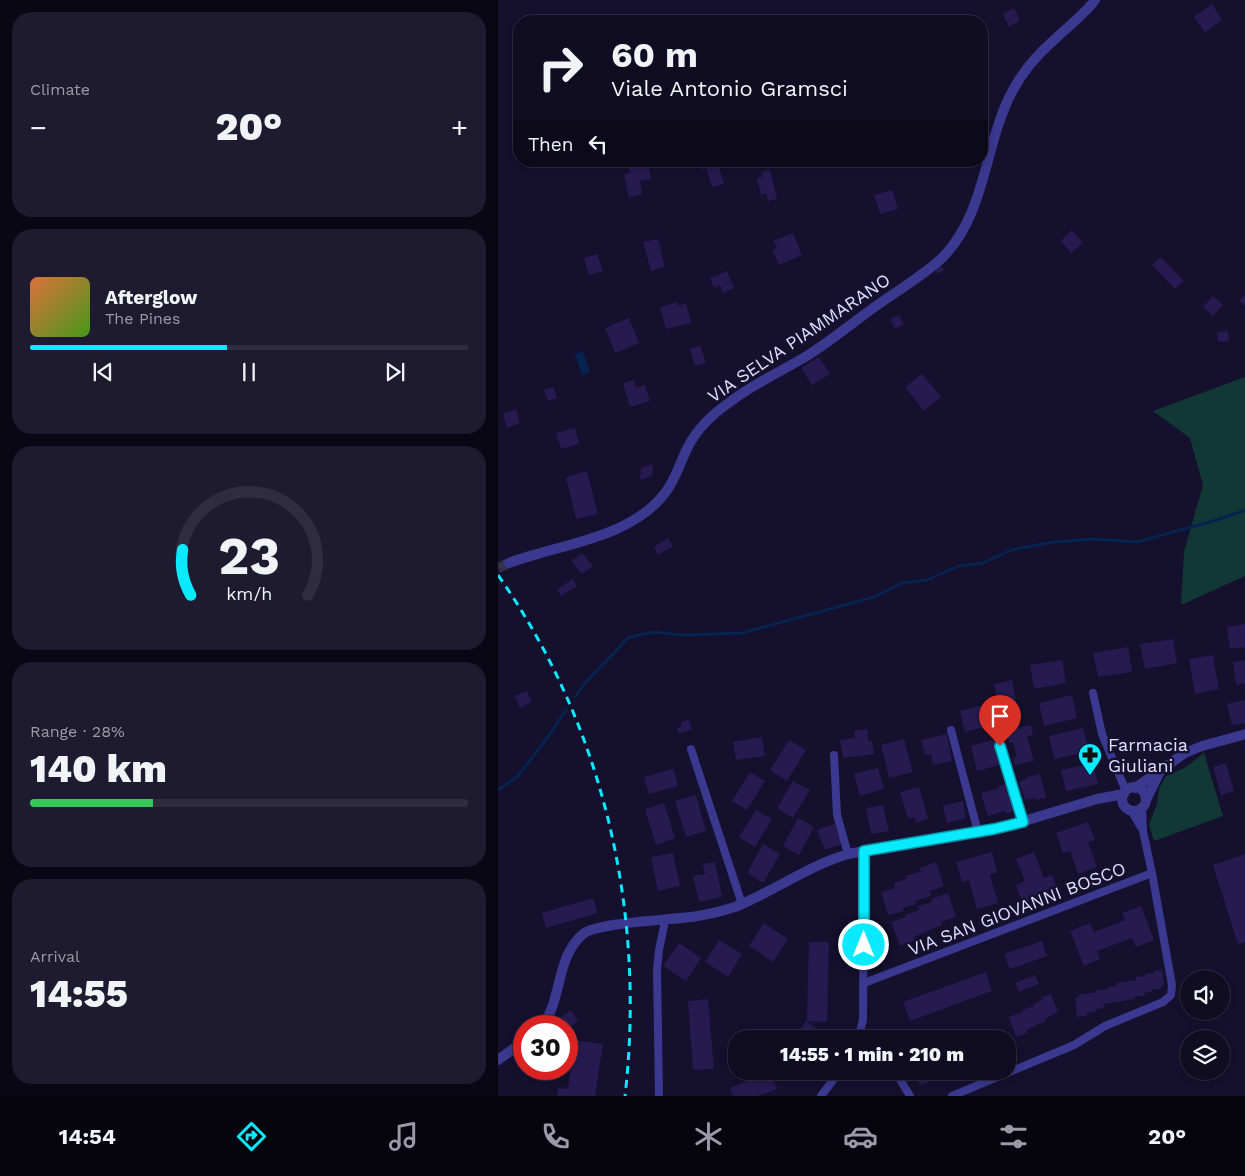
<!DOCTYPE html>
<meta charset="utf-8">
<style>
body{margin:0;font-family:"Work Sans",sans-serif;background:#1e1a2f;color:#f1f3f6;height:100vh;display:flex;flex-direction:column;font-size:19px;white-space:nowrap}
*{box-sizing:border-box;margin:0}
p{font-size:16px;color:#9c9ba5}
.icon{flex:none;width:28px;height:28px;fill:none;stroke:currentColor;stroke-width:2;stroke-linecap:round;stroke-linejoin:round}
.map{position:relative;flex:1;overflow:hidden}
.details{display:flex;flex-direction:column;gap:12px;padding:12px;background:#090713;width:498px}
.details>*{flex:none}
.guide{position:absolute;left:15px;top:15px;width:475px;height:152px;border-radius:20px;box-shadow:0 2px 8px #0003,0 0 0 1px #302c40;background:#100c22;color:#f1f3f6;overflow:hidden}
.buttons{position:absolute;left:682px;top:970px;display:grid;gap:10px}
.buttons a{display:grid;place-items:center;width:50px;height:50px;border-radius:50%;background:#100c22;box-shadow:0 2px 8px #0003,0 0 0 1px #302c40;font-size:25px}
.speed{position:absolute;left:15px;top:1015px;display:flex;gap:10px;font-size:25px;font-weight:700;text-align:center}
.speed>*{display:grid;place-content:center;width:65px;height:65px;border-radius:50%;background:#100c22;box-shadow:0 2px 8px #0003,0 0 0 1px #302c40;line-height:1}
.speed .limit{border:8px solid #d22;background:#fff;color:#111}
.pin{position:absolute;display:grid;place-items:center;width:42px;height:42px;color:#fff;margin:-51px -21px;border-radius:50% 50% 50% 0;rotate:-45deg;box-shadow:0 0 5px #0007}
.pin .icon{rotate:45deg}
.me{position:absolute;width:55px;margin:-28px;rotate:0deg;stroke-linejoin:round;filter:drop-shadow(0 0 4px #0008)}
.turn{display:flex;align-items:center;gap:18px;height:105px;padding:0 15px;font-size:22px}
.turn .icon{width:65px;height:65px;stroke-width:2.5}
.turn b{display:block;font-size:35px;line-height:42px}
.then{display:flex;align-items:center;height:48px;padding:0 15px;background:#0003;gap:10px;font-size:19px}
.big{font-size:38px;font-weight:800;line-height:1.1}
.details .card{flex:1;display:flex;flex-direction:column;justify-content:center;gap:8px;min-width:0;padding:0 18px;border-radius:20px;background:#1e1a2f}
.details .dial{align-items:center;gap:0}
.dial svg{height:130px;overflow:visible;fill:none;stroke:#302c40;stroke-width:7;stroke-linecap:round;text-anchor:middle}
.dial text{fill:#f1f3f6;stroke:none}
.song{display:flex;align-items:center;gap:15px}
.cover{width:60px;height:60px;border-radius:8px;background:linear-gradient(135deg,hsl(20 70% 55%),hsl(100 70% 35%))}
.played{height:5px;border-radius:2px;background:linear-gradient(90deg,#09eaff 45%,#302c40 45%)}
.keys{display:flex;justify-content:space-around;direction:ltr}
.heat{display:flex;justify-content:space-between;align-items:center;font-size:28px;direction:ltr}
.charge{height:8px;border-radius:4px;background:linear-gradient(90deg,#34c759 28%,#302c40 0)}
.trip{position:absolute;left:230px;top:1030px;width:288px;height:50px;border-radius:20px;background:#100c22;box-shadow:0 2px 8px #0003,0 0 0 1px #302c40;font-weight:800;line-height:50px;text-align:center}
.menu{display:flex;height:80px;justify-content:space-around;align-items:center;background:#06050e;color:#9c9ba5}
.menu .icon{width:35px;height:35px}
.menu .selected{color:#09eaff}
.menu b{font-size:22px;color:#f1f3f6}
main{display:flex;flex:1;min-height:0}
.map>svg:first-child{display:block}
.green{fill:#123836}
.water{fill:#07234f}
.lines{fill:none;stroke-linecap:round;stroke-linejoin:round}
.stream{stroke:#07234f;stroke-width:3}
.building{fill:#251b50}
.tertiary-tunnel{stroke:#332f4d;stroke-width:10;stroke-dasharray:10 5;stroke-linecap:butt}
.minor{stroke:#3a388f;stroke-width:8}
.tertiary{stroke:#3a388f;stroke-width:10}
.rail{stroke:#09eaff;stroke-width:3;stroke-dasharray:8 6;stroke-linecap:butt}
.route-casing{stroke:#0698a6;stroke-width:12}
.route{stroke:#09eaff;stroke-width:9}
.labels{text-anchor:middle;stroke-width:5;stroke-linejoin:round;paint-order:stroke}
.street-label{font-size:18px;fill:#e0ddff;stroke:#15102e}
.poi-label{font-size:18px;fill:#e0ddff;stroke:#15102e;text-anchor:start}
</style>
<main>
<section class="details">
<div class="card"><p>Climate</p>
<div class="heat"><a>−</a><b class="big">20°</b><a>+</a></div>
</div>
<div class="card">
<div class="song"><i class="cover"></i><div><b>Afterglow</b><p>The Pines</p></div></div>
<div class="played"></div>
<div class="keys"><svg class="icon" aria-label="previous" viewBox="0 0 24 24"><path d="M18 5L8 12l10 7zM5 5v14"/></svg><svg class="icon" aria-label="pause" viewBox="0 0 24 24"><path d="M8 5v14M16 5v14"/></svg><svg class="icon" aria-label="next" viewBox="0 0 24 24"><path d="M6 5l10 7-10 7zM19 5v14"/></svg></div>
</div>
<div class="card dial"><svg viewBox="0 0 100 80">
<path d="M14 69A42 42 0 1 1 86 69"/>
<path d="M14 69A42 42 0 0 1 9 41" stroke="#09eaff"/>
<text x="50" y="56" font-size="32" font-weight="700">23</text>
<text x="50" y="72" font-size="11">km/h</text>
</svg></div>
<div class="card"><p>Range · 28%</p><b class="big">140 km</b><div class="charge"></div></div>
<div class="card"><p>Arrival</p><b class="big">14:55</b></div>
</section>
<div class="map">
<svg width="748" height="1096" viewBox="0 0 748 1096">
<rect width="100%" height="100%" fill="#15102e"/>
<!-- green -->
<path class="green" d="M747,377V576L683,605L686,552L705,485L692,438L655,411Z
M706,753L725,816L656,841L651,824L659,804L661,789L668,776L688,767Z"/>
<!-- water -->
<path class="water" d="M85,351L92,372L84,375L77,354Z"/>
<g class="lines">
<!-- stream -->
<path class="stream" d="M77,697L87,683L131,637L157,632L184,635L244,633L376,597L404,583L429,580L461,566L485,563L513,550L556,542L596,539L639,542L715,521L748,510
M0,790L19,777L50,737L68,710"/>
</g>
<!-- building -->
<path class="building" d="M714,4L724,20L707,32L696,17Z
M516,8L522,21L511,27L505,14Z
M202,161H219L226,184L214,187L208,168L204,170Z
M150,164L153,179L142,181L144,194L131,197L126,175L132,173L131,168Z
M272,169L279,199L270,201L268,193L263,195L259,178L264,177L263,172Z
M394,190L400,209L382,214L376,195Z
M574,230L585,243L573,253L563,241Z
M295,233L304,255L281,265L274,250L279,248L275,241Z
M160,239L167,267L153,271L145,242Z
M99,254L105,271L91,275L86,258Z
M663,257L686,281L677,289L654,265Z
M443,266L446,270L440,274L437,270Z
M229,271L236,288L225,293L222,285L216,288L212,278Z
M748,295V307L741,300Z
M715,296L725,305L715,316L705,307Z
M179,302L180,306L188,303L193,323L168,329L162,307Z
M401,315L406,324L397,329L392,319Z
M131,318L141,343L117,353L107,328Z
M730,331L731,341L720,342L719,332Z
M202,346L208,363L197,366L192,349Z
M321,357L332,374L314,385L303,368Z
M424,374L443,397L426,411L407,387Z
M136,380L138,388L147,385L152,401L132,407L125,383Z
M55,387L59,398L50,401L46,390Z
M18,409L22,423L9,428L5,414Z
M77,428L81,444L63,449L58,433Z
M155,464L154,476L142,480L143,468Z
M89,471L100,514L78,519L68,477Z
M170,538L175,546L160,555L156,547Z
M84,553L95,566L84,574L73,561Z
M75,579L79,586L63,596L59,589Z
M748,624V647L732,649L729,627Z
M675,639L679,663L647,669L642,644Z
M630,647L634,672L600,677L595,653Z
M715,655L721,689L697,694L691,659Z
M564,660L568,683L536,689L532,665Z
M748,660V683L738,685L735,662Z
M514,680L521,719L504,722L496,684Z
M29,691L34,702L22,708L17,696Z
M574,695L579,718L546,726L541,703Z
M748,700V723L734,725L729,704Z
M485,705L490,726L467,732L462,711Z
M191,720L194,729L181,734L179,728L184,726L183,722Z
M533,725L535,735L529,737L536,761L517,765L515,758L519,757L515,742L511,743L508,731Z
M585,728L591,751L556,759L551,736Z
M369,729L370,741H374L376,754L345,758L342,740L357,738L356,731Z
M449,734L454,761L435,765L433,754L427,755L423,740Z
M264,737L267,756L238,760L235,742Z
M406,739L415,772L391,778L383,745Z
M291,740L308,750L289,781L272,770Z
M495,740L501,765L479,771L473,746Z
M595,763L600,784L568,791L563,770Z
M728,763L736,791L723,795L715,767Z
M380,768L386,789L362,796L356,774Z
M176,769L180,786L151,794L146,777Z
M252,772L267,781L249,810L234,801Z
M542,774L548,798L538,800L537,798L527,800L521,782L529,779V777Z
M295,781L312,790L295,818L279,808Z
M508,784L516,811L508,814L507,811L490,816L483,793L501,788L500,786Z
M421,787L430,819L418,823L416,817L410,819L402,792Z
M198,795L208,831L188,837L177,801Z
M465,801L468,818L449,823L445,806Z
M166,803L177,838L158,845L147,809Z
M385,805L391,831L373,834L368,808Z
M258,810L274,819L257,847L241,837Z
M300,818L316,827L301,855L285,846Z
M590,822L597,840L590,842L599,867L580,874L572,851L565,853L558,833Z
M337,824L344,844L327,850L319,830Z
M265,844L282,854L265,883L249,873Z
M494,852L499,872L492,875L500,903L479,909L471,880L464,882L458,862Z
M536,852L546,878L554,875L560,891L525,904L518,885L527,881L518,859Z
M175,853L182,886L160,891L153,857Z
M748,854V942L740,944L715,865Z
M217,862L224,897L201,902L195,876L207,874L205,864Z
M438,862L446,886L432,891L433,896L417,901L418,904L405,908L406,911L390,915L383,892L397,888L396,883L409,879L407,876L423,871L422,868Z
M450,893L458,917L443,922L444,925L416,937L417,940L402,946L393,922L408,917L407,915L421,910L420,906L434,902L433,899Z
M95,898L100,913L48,928L44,913Z
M643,906L656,940L638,947L634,938L599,951L602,959L586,966L572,931L592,923L596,932L627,920L624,913Z
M266,923L290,939L275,962L251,946Z
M221,940L244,954L230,977L207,962Z
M544,941L549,956L512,969L506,954Z
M311,942H331L329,1022L309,1021Z
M181,943L203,958L188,981L165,966Z
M664,970L666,985L663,986V989H653L654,992L646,993L647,996H637V999L605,1004L606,1008L598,1009V1012L588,1013L589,1016L579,1017L577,998H581L580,995L598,992V990L610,989V987L619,986V983L638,980V977L648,976L647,974L656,973V971Z
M488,972L494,991L412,1021L405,1002Z
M537,975L541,984L521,992L517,983Z
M553,994L560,1012L547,1019L548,1021L528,1030L529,1033L518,1037L511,1017L525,1012L524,1010L536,1006L535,1004L544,1000L543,998Z
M210,999L216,1069L195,1070L190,1001Z
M73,1010L80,1021L70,1028L62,1018Z
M308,1021L324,1032L320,1039H295Z
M502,1031L503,1039H485L484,1036Z
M76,1040L105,1044L97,1096H59L60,1088L70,1089Z
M278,1071H297L290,1080Z
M418,1071H445L446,1075L437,1076L438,1079L429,1080V1083L421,1085Z
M272,1072L279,1089L260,1096H235L232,1088Z"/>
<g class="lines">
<!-- tertiary-tunnel -->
<path class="tertiary-tunnel" d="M0,568L11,563"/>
<!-- minor -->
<path class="minor" d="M595,693L604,734L628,791
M496,727L525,822
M453,730L480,832
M193,749L244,904
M336,755L339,815L350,854
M633,810L644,829
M366,983L654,873
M360,1039L365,1020L366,851
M397,1071L412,1096
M161,1096L159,969L161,950L167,921
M323,1096L342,1071
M454,1096L576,1045L607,1026L665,1002L673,995L674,985L654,873L645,831L644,808"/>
<!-- tertiary -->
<path class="tertiary" d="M11,563C61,544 132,539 167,493C179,478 182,461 191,445C200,428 216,413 232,402C255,384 282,372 307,357C332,342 354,323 378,306C400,290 425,276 445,257C489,212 486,143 515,90C525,71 540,54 556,40C570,26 585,16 597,0
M624 799a12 12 0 1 1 24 0a12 12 0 1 1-24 0Z
M637,788L687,753L704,746L748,734
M648,800L662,771
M44,1026C65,999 57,958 85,934C100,922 176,920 200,916C213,914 225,911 237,907C276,891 310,866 350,854L503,828L599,799L626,794
M0,1060L26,1041"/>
<!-- rail -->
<path class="rail" d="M0,575C106,726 148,913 127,1096"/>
</g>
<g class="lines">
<!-- route casing -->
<g class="route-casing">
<path id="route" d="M366,945V851L496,829L525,822L502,746"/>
</g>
<!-- route -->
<use href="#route" class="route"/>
</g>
<!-- icons -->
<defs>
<g id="pharmacy-pin" transform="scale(1.25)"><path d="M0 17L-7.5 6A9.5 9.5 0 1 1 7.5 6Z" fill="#09eaff" stroke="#15102e"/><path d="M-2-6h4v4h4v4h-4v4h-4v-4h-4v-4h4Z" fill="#111"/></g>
</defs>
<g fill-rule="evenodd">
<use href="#pharmacy-pin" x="592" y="755"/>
</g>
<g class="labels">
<!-- street labels -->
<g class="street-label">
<text transform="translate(301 338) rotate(-34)" y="6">VIA SELVA PIAMMARANO</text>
<text transform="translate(519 909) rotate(-21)" y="6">VIA SAN GIOVANNI BOSCO</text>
</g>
<!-- poi labels -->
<g class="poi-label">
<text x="610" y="751">Farmacia<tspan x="610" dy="21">Giuliani</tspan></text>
</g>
</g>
</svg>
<div class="buttons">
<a><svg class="icon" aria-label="sound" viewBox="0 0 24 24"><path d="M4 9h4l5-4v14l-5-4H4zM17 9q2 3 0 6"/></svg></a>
<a><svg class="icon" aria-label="layers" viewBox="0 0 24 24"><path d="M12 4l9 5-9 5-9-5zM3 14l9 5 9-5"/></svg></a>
</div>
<div class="speed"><div class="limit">30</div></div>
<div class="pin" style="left:502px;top:746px;background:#d93025"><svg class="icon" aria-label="arrive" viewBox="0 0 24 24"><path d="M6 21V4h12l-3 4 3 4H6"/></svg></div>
<svg class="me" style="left:366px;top:945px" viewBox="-20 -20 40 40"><circle r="17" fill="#09eaff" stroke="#fff" stroke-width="3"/><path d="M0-11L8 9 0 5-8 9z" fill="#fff"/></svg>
<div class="trip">14:55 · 1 min · 210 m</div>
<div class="guide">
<div class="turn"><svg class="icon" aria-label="right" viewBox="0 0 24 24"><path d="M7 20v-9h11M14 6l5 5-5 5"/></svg><div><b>60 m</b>Viale Antonio Gramsci</div></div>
<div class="then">Then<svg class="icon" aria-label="left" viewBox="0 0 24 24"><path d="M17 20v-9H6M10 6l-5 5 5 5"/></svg></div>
</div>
</div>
</main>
<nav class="menu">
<b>14:54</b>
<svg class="icon selected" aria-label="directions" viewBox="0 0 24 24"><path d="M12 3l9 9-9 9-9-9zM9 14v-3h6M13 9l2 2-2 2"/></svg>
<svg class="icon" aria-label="music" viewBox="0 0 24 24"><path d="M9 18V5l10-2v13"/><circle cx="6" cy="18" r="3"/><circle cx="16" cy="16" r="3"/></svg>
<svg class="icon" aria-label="phone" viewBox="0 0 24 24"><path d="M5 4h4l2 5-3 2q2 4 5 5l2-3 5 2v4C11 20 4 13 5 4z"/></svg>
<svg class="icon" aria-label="climate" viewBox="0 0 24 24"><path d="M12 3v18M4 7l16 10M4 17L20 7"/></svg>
<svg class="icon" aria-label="car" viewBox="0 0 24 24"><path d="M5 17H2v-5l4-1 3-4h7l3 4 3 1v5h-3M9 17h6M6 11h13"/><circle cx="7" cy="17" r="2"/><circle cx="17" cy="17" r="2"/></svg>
<svg class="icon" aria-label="filters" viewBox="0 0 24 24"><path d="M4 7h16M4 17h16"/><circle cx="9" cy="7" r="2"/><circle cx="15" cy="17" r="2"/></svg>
<b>20°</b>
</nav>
